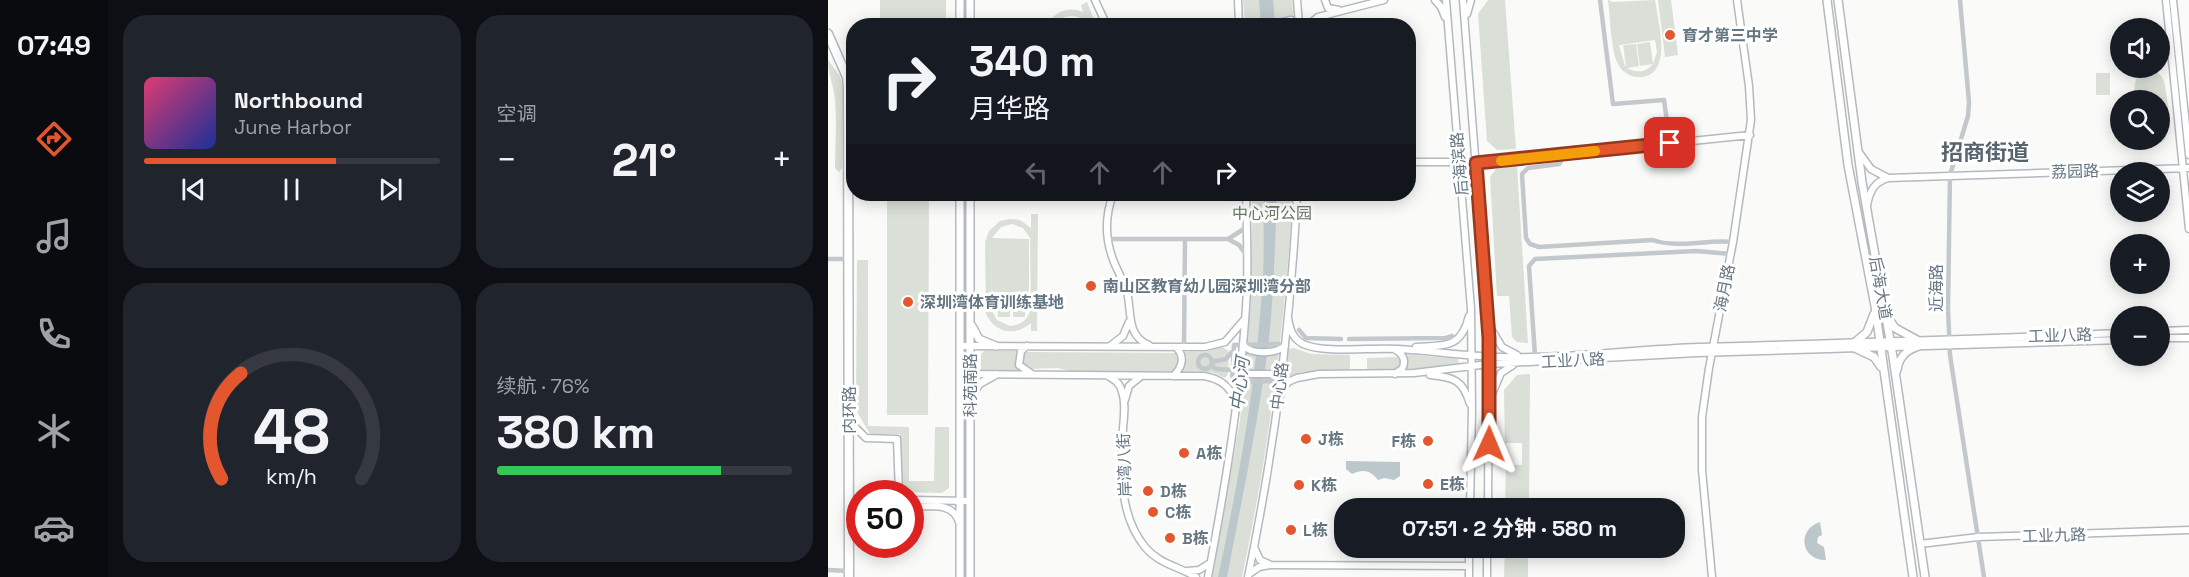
<!DOCTYPE html>
<html lang="zh">
<meta charset="utf-8">
<style>
body{margin:0;font-family:"Space Grotesk","Noto Sans SC",sans-serif;background:#20242c;color:#f1f3f6;height:100vh;display:flex;flex-direction:column;font-size:22px;white-space:nowrap}
*{box-sizing:border-box;margin:0}
p{font-size:20px;color:#9ea1a6}
.icon{flex:none;width:33px;height:33px;fill:none;stroke:currentColor;stroke-width:2;stroke-linecap:round;stroke-linejoin:round}
.map{position:relative;flex:1;overflow:hidden}
.side{display:flex;flex-direction:column;gap:15px;padding:15px;background:#0d0f14;width:720px}
.side>*{flex:none}
.hud{position:absolute;left:18px;top:18px;width:570px;height:183px;border-radius:24px;box-shadow:0 3px 15px #0003;background:#171b24;color:#f1f3f6;overflow:hidden}
.fabs{position:absolute;left:1282px;top:18px;display:grid;gap:12px}
.fabs a{display:grid;place-items:center;width:60px;height:60px;border-radius:50%;background:#171b24;box-shadow:0 3px 15px #0003;font-size:30px}
.speed{position:absolute;left:18px;top:480px;display:flex;gap:12px;font-size:30px;font-weight:700;text-align:center}
.speed>*{display:grid;place-content:center;width:78px;height:78px;border-radius:50%;background:#171b24;box-shadow:0 3px 15px #0003;line-height:1}
.speed .limit{border:9px solid #d22;background:#fff;color:#111}
.pin{position:absolute;display:grid;place-items:center;width:51px;height:51px;color:#fff;margin:-26px;border-radius:12px;box-shadow:0 3px 9px #0006}
.me{position:absolute;width:66px;margin:-33px;rotate:1deg;stroke-linejoin:round;filter:drop-shadow(0 0 4px #0008)}
.turn{display:flex;align-items:center;gap:21px;height:126px;padding:0 24px;font-size:27px}
.turn .icon{width:78px;height:78px;stroke-width:2.5}
.turn b{display:block;font-size:42px;line-height:51px}
.lanes{display:flex;align-items:center;height:57px;padding:0 24px;background:#0003;justify-content:center;gap:30px;direction:ltr}
.lanes .off{opacity:.35}
.big{font-size:45px;font-weight:700;line-height:1.1}
.side .card{flex:1;display:flex;flex-direction:column;justify-content:center;gap:9px;min-width:0;padding:0 21px;border-radius:24px;background:#20242c}
.side .dial{align-items:center;gap:0}
.dial svg{height:156px;overflow:visible;fill:none;stroke:#363941;stroke-width:7;stroke-linecap:round;text-anchor:middle}
.dial text{fill:#f1f3f6;stroke:none}
.song{display:flex;align-items:center;gap:18px}
.cover{width:72px;height:72px;border-radius:9px;background:linear-gradient(135deg,hsl(340 70% 55%),hsl(230 70% 35%))}
.played{height:6px;border-radius:3px;background:linear-gradient(90deg,#e4572e 65%,#363941 65%)}
.keys{display:flex;justify-content:space-around;direction:ltr}
.heat{display:flex;justify-content:space-between;align-items:center;font-size:33px;direction:ltr}
.charge{height:9px;border-radius:4px;background:linear-gradient(90deg,#34c759 76%,#363941 0)}
.side .tiles{flex:1;display:grid;gap:15px;grid-template-columns:repeat(2,1fr)}
.trip{position:absolute;left:506px;top:498px;width:351px;height:60px;border-radius:24px;background:#171b24;box-shadow:0 3px 15px #0003;font-weight:700;line-height:60px;text-align:center}
main{display:flex;flex:1;min-height:0}
.tabs{display:flex;flex-direction:column;width:108px;justify-content:space-around;align-items:center;background:#090b0e;color:#9ea1a6}
.tabs .icon{width:42px;height:42px}
.tabs .current{color:#e4572e}
.tabs b{font-size:27px;color:#f1f3f6}
.map>svg:first-child{display:block}
.green{fill:#dadfd7;fill-rule:evenodd}
.water{fill:#bbc7cb}
.lines{fill:none;stroke-linecap:round;stroke-linejoin:round}
.secondary-casing{stroke:#b3babf;stroke-width:9}
.primary-casing{stroke:#b5babe;stroke-width:10}
.highway-casing{stroke:#b4b9bd;stroke-width:11}
.street{stroke:#c3c8cc;stroke-width:4.5}
.secondary{stroke:#fff;stroke-width:6}
.primary{stroke:#fff;stroke-width:7}
.highway{stroke:#fff;stroke-width:8}
.route-casing{stroke:#94391e;stroke-width:15}
.route{stroke:#e4572e;stroke-width:10}
.slow{stroke:#f59e0b;stroke-width:10}
.poi-dot{fill:#e4572e;stroke:#fff;stroke-width:2}
.labels{text-anchor:middle;stroke-width:6;stroke-linejoin:round;paint-order:stroke}
.poi-label{font-size:16px;font-weight:bold;fill:#657683;stroke:#fff;text-anchor:start}
.street-label{font-size:16px;fill:#657683;stroke:#fff}
.park-label{font-size:16px;fill:#687a64;stroke:#fff}
.water-label{font-size:18px;font-style:italic;fill:#60757c;stroke:#fff}
.district-label{font-size:22px;font-weight:bold;fill:#57646e;stroke:#fff}
</style>
<main>
<nav class="tabs">
<b>07:49</b>
<svg class="icon current" aria-label="directions" viewBox="0 0 24 24"><path d="M12 3l9 9-9 9-9-9zM9 14v-3h6M13 9l2 2-2 2"/></svg>
<svg class="icon" aria-label="music" viewBox="0 0 24 24"><path d="M9 18V5l10-2v13"/><circle cx="6" cy="18" r="3"/><circle cx="16" cy="16" r="3"/></svg>
<svg class="icon" aria-label="phone" viewBox="0 0 24 24"><path d="M5 4h4l2 5-3 2q2 4 5 5l2-3 5 2v4C11 20 4 13 5 4z"/></svg>
<svg class="icon" aria-label="climate" viewBox="0 0 24 24"><path d="M12 3v18M4 7l16 10M4 17L20 7"/></svg>
<svg class="icon" aria-label="car" viewBox="0 0 24 24"><path d="M5 17H2v-5l4-1 3-4h7l3 4 3 1v5h-3M9 17h6M6 11h13"/><circle cx="7" cy="17" r="2"/><circle cx="17" cy="17" r="2"/></svg>
</nav>
<section class="side">
<div class="tiles">
<div class="card">
<div class="song"><i class="cover"></i><div><b>Northbound</b><p>June Harbor</p></div></div>
<div class="played"></div>
<div class="keys"><svg class="icon" aria-label="previous" viewBox="0 0 24 24"><path d="M18 5L8 12l10 7zM5 5v14"/></svg><svg class="icon" aria-label="pause" viewBox="0 0 24 24"><path d="M8 5v14M16 5v14"/></svg><svg class="icon" aria-label="next" viewBox="0 0 24 24"><path d="M6 5l10 7-10 7zM19 5v14"/></svg></div>
</div>
<div class="card"><p>空调</p>
<div class="heat"><a>−</a><b class="big">21°</b><a>+</a></div>
</div>
<div class="card dial"><svg viewBox="0 0 100 80">
<path d="M14 69A42 42 0 1 1 86 69"/>
<path d="M14 69A42 42 0 0 1 24 15" stroke="#e4572e"/>
<text x="50" y="56" font-size="32" font-weight="700">48</text>
<text x="50" y="72" font-size="11">km/h</text>
</svg></div>
<div class="card"><p>续航 · 76%</p><b class="big">380 km</b><div class="charge"></div></div>
</div>
</section>
<div class="map">
<svg width="1361" height="577" viewBox="0 0 1361 577">
<rect width="100%" height="100%" fill="#fafaf8"/>
<!-- green -->
<path class="green" d="M52,0H118V25H52Z
M415,0H464L466,25H417Z
M660,0H677L688,149L669,150L659,141L650,14Z
M780,0L785,2L827,0C830,21 847,80 808,77C801,76 793,71 790,64C783,51 782,16 780,0ZM827,40L829,52L825,64L822,42L809,44L812,66L825,64C818,73 808,73 799,68L811,66L808,44L795,45L798,66H797L791,45Z
M830,0H843L850,55L837,57Z
M259,2L268,25H260C251,13 236,13 226,25H219C227,11 240,6 255,12L253,5Z
M0,60L12,76L15,88L14,168L11,172L7,168C7,146 9,123 7,101C6,86 0,74 0,60Z
M1318,71C1328,70 1334,74 1337,84C1338,98 1348,136 1332,143C1325,146 1320,144 1314,140H1329L1337,133L1338,128L1332,129V100H1308C1306,88 1304,77 1318,71Z
M1268,73H1282V95H1268Z
M689,166L700,343L689,342L684,337L681,296H669L662,177L668,169Z
M59,194H101L100,415H59Z
M424,194H465C457,322 441,451 414,577H384L412,420L423,298Z
M203,214H210L209,331H203V323C187,337 167,333 158,314L157,242L161,231L172,221L182,219L192,220L203,228ZM184,224L195,228L202,238L203,307C201,319 194,325 182,326L169,320L164,311L163,242L164,292H201V239L164,238L173,227Z
M29,260H40V426L81,427V481H106L107,427H121V488L114,493L76,492L72,487V434H42L28,410Z
M170,294H182V317H170Z
M185,294H197V317H185Z
M394,347L401,351L400,374L397,378L383,372L355,371L357,363L355,352H376Z
M466,348L483,354L522,355V371L473,372L459,379L457,377L460,349Z
M156,351H191L189,365L194,372H153V354Z
M197,352L348,353L350,363L346,371L247,372L229,368L199,369L193,363L194,355Z
M576,354L630,359L631,364L578,370L580,364Z
M569,357L573,359L574,363L570,370H539V358Z
M702,374L701,508H677L678,465H694V443H677L676,390L689,375Z
M677,548H700V577H676Z"/>
<!-- water -->
<path class="water" d="M431,0H445L447,25H433Z
M436,194H449C447,242 446,291 441,339C431,419 414,498 399,577H390C410,484 428,385 434,289C437,258 435,225 436,194Z
M518,461L572,462V476L566,480L556,478L550,480C544,471 535,468 524,474L518,469Z
M992,522L994,535L990,537L989,543L996,547L998,560C973,560 968,530 992,522Z"/>
<g class="lines">
<!-- secondary casing -->
<g class="secondary-casing">
<path id="secondary" d="M267,0L279,26
M410,0L411,26
M469,0L471,25
M497,0L500,8L511,10
M607,0L613,7L617,17
M618,0L643,309L644,410L642,508
M635,0L661,338L660,508
M1338,0L1361,229
M1345,0L1361,155
M639,14L643,0
M438,26L463,20L470,23
M479,26L490,17L556,0
M1030,151L1043,169L1060,178
M580,162H661L922,135
M285,194C277,216 277,240 286,262C290,272 296,282 299,292C304,312 298,336 321,345
M1039,205C1042,191 1046,182 1060,178L1361,168
M460,318C462,329 464,338 475,344C497,354 544,347 570,349C604,351 639,356 673,357C739,359 806,349 872,347C1013,343 1153,339 1293,333
M662,327L674,347L689,355
M1332,331L1361,330
M1332,338H1361
M415,345C423,355 447,354 457,346
M132,346L377,347L397,342L416,320
M199,346L193,351L191,365L204,374
M282,346L295,336L301,322
M588,347C617,345 633,349 641,316
M566,349C574,353 579,360 574,369L567,374
M132,374L376,376C393,379 401,386 408,401
M602,375C626,377 635,380 642,404
M280,376C287,380 292,383 294,392C298,403 296,416 295,428C293,468 290,514 317,547C331,564 350,566 368,577
M345,376C355,367 357,356 348,347
M411,378L418,374H445L452,380
M663,396L673,373L685,365
M297,400L301,386L312,377
M450,401L455,388L460,382L469,378L491,374L586,373L661,364L869,353L1293,340
M21,417L28,428L38,438L69,439L71,494
M82,500L142,501
M82,507C100,507 125,501 131,522
M22,524L26,517L32,512
M1092,544L1150,537L1361,530
M427,549L432,560L441,564
M359,571L371,570L382,563
M421,574L431,567L442,565L641,566
M380,577C398,482 414,386 419,290C420,258 419,226 418,194
M420,577C446,451 463,322 469,194
M641,577V548
M659,577V548
M884,577L874,470V417L881,368L905,242L923,120L921,86L909,0"/>
</g>
<!-- primary casing -->
<g class="primary-casing">
<path id="primary" d="M999,0L1020,165L1047,306L1085,577
M1010,0L1034,182L1065,357L1097,577
M132,26V0
M142,26V0
M1061,319L1067,328L1089,340
M144,326L151,339L168,346
M1025,344L1039,332L1046,314
M1027,348L1046,357L1053,367
M1069,370C1071,357 1078,350 1091,346
M142,398L151,384L167,375
M132,577V194
M142,577V194"/>
</g>
<!-- highway casing -->
<g class="highway-casing">
<path id="highway" d="M0,34L19,77L20,88L21,577"/>
</g>
<!-- street -->
<path class="street" d="M772,0L785,104L836,100L842,143
M1132,0L1141,102L1140,116L1122,175L1120,309L1122,355L1156,577
M737,154L731,164L700,168L694,174L698,238L702,244L711,247L825,240C849,249 879,239 905,242
M280,239H400L419,227
M400,239L411,245L418,254
M0,259H21
M471,330L478,338L513,339
M521,339L618,338L624,336
M356,347L357,239
M370 362a7 7 0 1 1 14 0a7 7 0 1 1-14 0Z
M707,356L701,266L707,259L868,251L903,254
M384,362L398,359L405,351
M383,365L388,369L404,370
M446,381L404,382L406,345L451,344
M0,570L21,571"/>
<!-- secondary -->
<use href="#secondary" class="secondary"/>
<!-- primary -->
<use href="#primary" class="primary"/>
<!-- highway -->
<use href="#highway" class="highway"/>
</g>
<g class="lines">
<!-- route casing -->
<g class="route-casing">
<path id="route" d="M661,444V338L648,163L842,143"/>
</g>
<!-- route -->
<use href="#route" class="route"/>
<!-- slow -->
<path class="slow" d="M673,161L767,151"/>
</g>
<!-- markers -->
<g class="poi-dot">
<circle cx="842" cy="35" r="6"/>
<circle cx="263" cy="286" r="6"/>
<circle cx="80" cy="302" r="6"/>
<circle cx="478" cy="439" r="6"/>
<circle cx="600" cy="441" r="6"/>
<circle cx="356" cy="453" r="6"/>
<circle cx="600" cy="484" r="6"/>
<circle cx="471" cy="485" r="6"/>
<circle cx="320" cy="491" r="6"/>
<circle cx="325" cy="512" r="6"/>
<circle cx="463" cy="530" r="6"/>
<circle cx="342" cy="538" r="6"/>
</g>
<g class="labels">
<!-- poi labels -->
<g class="poi-label">
<text x="854" y="41">育才第三中学</text>
<text x="275" y="292">南山区教育幼儿园深圳湾分部</text>
<text x="92" y="308">深圳湾体育训练基地</text>
<text x="490" y="445">J栋</text>
<text x="588" y="447" text-anchor="end">F栋</text>
<text x="368" y="459">A栋</text>
<text x="612" y="490">E栋</text>
<text x="483" y="491">K栋</text>
<text x="332" y="497">D栋</text>
<text x="337" y="518">C栋</text>
<text x="475" y="536">L栋</text>
<text x="354" y="544">B栋</text>
</g>
<!-- street labels -->
<g class="street-label">
<text transform="translate(631 164) rotate(-95)" y="6">后海滨路</text>
<text transform="translate(1247 171) rotate(-2)" y="6">荔园路</text>
<text transform="translate(896 288) rotate(-79)" y="6">海月路</text>
<text transform="translate(1053 288) rotate(80)" y="6">后海大道</text>
<text transform="translate(1108 288) rotate(-90)" y="6">近海路</text>
<text transform="translate(1232 335) rotate(-2)" y="6">工业八路</text>
<text transform="translate(745 360) rotate(-3)" y="6">工业八路</text>
<text transform="translate(142 385) rotate(-90)" y="6">科苑南路</text>
<text transform="translate(451 386) rotate(-83)" y="6">中心路</text>
<text transform="translate(21 410) rotate(-90)" y="6">内环路</text>
<text transform="translate(296 465) rotate(-92)" y="6">岸湾八街</text>
<text transform="translate(1226 535) rotate(-2)" y="6">工业九路</text>
</g>
<!-- park labels -->
<g class="park-label">
<text x="444" y="219">中心河公园</text>
</g>
<!-- water labels -->
<g class="water-label">
<text transform="translate(412 384) rotate(-83)" y="6">中心河</text>
</g>
<!-- district labels -->
<g class="district-label">
<text x="1157" y="160">招商街道</text>
</g>
</g>
</svg>
<div class="fabs">
<a><svg class="icon" aria-label="sound" viewBox="0 0 24 24"><path d="M4 9h4l5-4v14l-5-4H4zM17 9q2 3 0 6"/></svg></a>
<a><svg class="icon" aria-label="search" viewBox="0 0 24 24"><circle cx="10" cy="10" r="6"/><path d="M15 15l6 6"/></svg></a>
<a><svg class="icon" aria-label="layers" viewBox="0 0 24 24"><path d="M12 4l9 5-9 5-9-5zM3 14l9 5 9-5"/></svg></a>
<a>+</a>
<a>−</a>
</div>
<div class="speed"><div class="limit">50</div></div>
<div class="pin" style="left:842px;top:143px;background:#d93025"><svg class="icon" aria-label="arrive" viewBox="0 0 24 24"><path d="M6 21V4h12l-3 4 3 4H6"/></svg></div>
<svg class="me" style="left:661px;top:444px" viewBox="-20 -20 40 40"><path d="M0-17L14 15 0 8-14 15z" fill="#e4572e" stroke="#fff" stroke-width="4"/></svg>
<div class="trip">07:51 · 2 分钟 · 580 m</div>
<div class="hud">
<div class="turn"><svg class="icon" aria-label="right" viewBox="0 0 24 24"><path d="M7 20v-9h11M14 6l5 5-5 5"/></svg><div><b>340 m</b>月华路</div></div>
<div class="lanes"><svg class="icon off" aria-label="left" viewBox="0 0 24 24"><path d="M17 20v-9H6M10 6l-5 5 5 5"/></svg><svg class="icon off" aria-label="ahead" viewBox="0 0 24 24"><path d="M12 20V5M6 11l6-6 6 6"/></svg><svg class="icon off" aria-label="ahead" viewBox="0 0 24 24"><path d="M12 20V5M6 11l6-6 6 6"/></svg><svg class="icon" aria-label="right" viewBox="0 0 24 24"><path d="M7 20v-9h11M14 6l5 5-5 5"/></svg></div>
</div>
</div>
</main>
